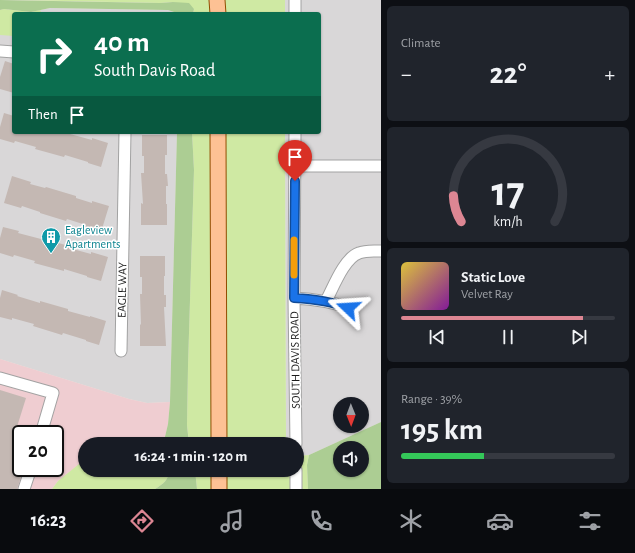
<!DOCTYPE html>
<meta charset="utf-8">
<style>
body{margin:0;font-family:"Alegreya Sans",sans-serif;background:#20242c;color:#f1f3f6;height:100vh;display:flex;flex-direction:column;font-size:15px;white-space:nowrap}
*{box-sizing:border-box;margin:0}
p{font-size:13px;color:#9ea1a6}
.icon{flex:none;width:22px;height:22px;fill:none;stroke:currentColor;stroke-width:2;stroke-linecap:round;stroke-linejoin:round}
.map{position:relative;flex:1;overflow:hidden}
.side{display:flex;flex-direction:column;gap:6px;padding:6px;background:#0d0f14;width:254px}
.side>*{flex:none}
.banner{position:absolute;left:12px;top:12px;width:309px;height:122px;border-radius:4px;box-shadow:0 1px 3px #0004;background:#0b6e4f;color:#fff;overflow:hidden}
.needle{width:26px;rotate:179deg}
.controls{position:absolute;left:333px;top:397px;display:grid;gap:8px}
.controls a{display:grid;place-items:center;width:36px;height:36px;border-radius:50%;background:#171b24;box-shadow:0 1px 3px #0004;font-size:20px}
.speed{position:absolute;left:12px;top:425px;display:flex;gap:8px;font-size:20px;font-weight:700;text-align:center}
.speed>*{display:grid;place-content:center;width:52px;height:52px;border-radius:50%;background:#171b24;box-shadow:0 1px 3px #0004;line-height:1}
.speed .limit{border:2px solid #111;border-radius:6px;background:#fff;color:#111}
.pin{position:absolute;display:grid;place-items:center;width:34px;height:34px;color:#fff;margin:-41px -17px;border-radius:50% 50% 50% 0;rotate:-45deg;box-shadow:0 0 4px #0007}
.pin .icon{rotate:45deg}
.me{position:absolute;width:44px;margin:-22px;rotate:290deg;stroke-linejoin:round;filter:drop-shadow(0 0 3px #0008)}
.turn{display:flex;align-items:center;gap:14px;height:84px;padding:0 16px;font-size:18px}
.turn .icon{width:52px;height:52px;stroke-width:2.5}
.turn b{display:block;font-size:28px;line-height:34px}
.then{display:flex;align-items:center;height:38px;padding:0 16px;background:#0003;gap:8px;font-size:15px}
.big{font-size:30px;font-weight:700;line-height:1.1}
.side .widget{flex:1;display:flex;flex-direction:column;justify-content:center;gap:6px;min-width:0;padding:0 14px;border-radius:6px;background:#20242c}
.side .dial{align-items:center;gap:0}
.dial svg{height:104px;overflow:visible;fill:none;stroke:#363941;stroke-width:7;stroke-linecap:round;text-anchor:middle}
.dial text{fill:#f1f3f6;stroke:none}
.song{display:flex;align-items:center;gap:12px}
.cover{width:48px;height:48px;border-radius:6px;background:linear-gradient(135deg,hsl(50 70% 55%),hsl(290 70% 35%))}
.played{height:4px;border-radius:2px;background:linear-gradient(90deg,#dd8693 85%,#363941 85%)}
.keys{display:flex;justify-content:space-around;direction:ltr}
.heat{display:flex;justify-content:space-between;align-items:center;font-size:22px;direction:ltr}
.charge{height:6px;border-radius:3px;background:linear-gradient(90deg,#34c759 39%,#363941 0)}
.trip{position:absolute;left:78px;top:437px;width:226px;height:40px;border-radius:20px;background:#171b24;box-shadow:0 1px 3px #0004;font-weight:700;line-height:40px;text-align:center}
.dock{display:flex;height:64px;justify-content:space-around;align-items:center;background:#090b0e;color:#9ea1a6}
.dock .icon{width:28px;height:28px}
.dock .on{color:#dd8693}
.dock b{font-size:18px;color:#f1f3f6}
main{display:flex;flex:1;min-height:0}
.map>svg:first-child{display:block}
.residential{fill:#d9d7d8;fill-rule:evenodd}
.commercial{fill:#efcdd1;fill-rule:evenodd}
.grass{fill:#cfe9a3}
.forest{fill:#accd93;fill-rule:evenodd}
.building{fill:#c4b8b3}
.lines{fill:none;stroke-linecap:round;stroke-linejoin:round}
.minor-casing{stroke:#a2a2a2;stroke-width:13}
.major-casing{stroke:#914d00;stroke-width:17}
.minor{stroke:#fff;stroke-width:11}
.major{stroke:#fdc194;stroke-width:15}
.route-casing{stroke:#114b97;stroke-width:10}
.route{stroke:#1a73e8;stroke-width:7}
.slow{stroke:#f59e0b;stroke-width:7}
.labels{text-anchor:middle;stroke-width:3;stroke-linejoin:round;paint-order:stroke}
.culture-label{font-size:12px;fill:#0d838f;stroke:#fff;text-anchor:start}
.street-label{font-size:12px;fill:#1b1b1b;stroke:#fff}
</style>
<main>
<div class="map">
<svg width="381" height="489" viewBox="0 0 381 489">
<rect width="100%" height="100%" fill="#ede6df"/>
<!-- residential -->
<path class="residential" d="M285,0H381V422L309,455L297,456V444H286L285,132H319V14H285ZM340,404H362V426H340Z
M50,8L168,10L174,12L176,14H14V132H177L170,402L147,403L129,399L0,359V10L31,12Z"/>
<!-- commercial -->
<path class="commercial" d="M0,359L129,399L147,403L170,402L168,424L164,441L162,444H85V460L58,481L52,489H0ZM21,434H55V468H21Z"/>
<!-- grass -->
<path class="grass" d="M17,0H215V14H193L194,9L173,2L160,3Z
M220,0H285V14H220Z
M4,9L31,12L40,10L42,14H14V36L0,35V10Z
M192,132H216V444H189V442L187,425L188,366L194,170Z
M220,132H285L286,444H222Z
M309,455L307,465L308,489H222V470H297V456Z
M84,460H85V470H169C169,480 163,484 155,489H52L58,481Z
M195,470H216V489H197Z"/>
<!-- forest -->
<path class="forest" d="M0,0L160,3L173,2L189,3L194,9L193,14H176L174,12L168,10L50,8L31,12L4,9L0,10Z
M177,132H192L194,170L188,366L187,425L189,444H164V441L168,424L170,402Z
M381,422V489H308L307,465L309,455ZM340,448H362V470H340Z
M169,470H195L197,489H155C163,484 169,480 169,470Z"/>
<!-- building -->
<path class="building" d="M5,61L14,64V93L0,89V77Z
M4,113L14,116V132H70V134L92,140V138L108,143L101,167L88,163V162L65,155L64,157L35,149L36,147L15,141L14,143L0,139V127Z
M142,135H167V155H165V174H167L168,186H166V204H167V225H141V203L143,204L141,173H144V156H142Z
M12,176L31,182L30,184L45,188L46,187L76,196V198L92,203V201L109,206L101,232L85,227L86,225L67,219L66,221L40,213V212L22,206L21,208L4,203Z
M3,227L19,231L18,233L41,239V238L69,246V248L91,254V252L108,257L101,281L87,277V276L64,269V271L34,263L35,261L14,255L13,257L0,253V238Z
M140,256H165V276H164V295H166V307H164L166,346H140V324L141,325L140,294H142V277H140Z
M2,290L18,295L17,296L40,303V301L68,309V311L90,317V316L106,321L99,345L86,341V340L63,333L62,335L33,326L34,324L12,318V320L0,317V298Z
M0,390L26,398L16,430L21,432V468H24L17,489H0Z"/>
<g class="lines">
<!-- minor casing -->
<g class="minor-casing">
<path id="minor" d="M295,0V14
M0,51L14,52
M295,132L294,298L296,444
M295,166H381
M294,298C313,299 330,301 349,308
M326,301C333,288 344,258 359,253C366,250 374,251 381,251
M121,351L125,132
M0,378L53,393L41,434
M296,470V489
M24,489L31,468"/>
</g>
<!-- major casing -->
<g class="major-casing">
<path id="major" d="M217,0L218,14
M218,132L219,444
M219,470V489"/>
</g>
<!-- minor -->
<use href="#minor" class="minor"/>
<!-- major -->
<use href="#major" class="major"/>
</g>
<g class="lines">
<!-- route casing -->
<g class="route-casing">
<path id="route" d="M295,181L294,298C313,299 331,301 348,308"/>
</g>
<!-- route -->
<use href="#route" class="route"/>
<!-- slow -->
<path class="slow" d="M294,275V240"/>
</g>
<!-- icons -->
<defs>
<g id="building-pin" transform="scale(1)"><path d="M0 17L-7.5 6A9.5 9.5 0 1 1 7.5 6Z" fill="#0f9aa8" stroke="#fff"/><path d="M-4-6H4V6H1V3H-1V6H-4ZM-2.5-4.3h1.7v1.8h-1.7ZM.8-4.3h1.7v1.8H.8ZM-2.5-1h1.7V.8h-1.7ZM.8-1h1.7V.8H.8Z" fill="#fff"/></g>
</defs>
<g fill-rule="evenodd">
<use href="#building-pin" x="51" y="237"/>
</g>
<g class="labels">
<!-- culture labels -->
<g class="culture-label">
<text x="65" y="234">Eagleview<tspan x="65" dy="14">Apartments</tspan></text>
</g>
<!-- street labels -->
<g class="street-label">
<text transform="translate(122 290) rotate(-89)" y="4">EAGLE WAY</text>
<text transform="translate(295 360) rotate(-91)" y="4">SOUTH DAVIS ROAD</text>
</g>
</g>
</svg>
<div class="controls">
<a><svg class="needle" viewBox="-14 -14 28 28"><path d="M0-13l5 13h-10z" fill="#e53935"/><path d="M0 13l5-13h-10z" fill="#9ea1a6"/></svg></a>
<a><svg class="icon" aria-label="sound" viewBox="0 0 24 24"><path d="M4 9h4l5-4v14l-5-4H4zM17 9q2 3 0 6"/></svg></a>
</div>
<div class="speed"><div class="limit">20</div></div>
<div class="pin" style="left:295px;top:181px;background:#d93025"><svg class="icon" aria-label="arrive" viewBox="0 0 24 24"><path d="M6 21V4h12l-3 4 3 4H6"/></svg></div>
<svg class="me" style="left:348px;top:308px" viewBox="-20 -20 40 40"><path d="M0-17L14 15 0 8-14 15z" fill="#1a73e8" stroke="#fff" stroke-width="4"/></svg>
<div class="trip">16:24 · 1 min · 120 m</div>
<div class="banner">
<div class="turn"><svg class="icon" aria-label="right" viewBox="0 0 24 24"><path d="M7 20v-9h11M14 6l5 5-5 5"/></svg><div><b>40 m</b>South Davis Road</div></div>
<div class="then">Then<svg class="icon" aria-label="arrive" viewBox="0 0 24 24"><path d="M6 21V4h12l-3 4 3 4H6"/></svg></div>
</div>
</div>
<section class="side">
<div class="widget"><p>Climate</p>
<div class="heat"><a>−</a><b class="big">22°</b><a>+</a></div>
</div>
<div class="widget dial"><svg viewBox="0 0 100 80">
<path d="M14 69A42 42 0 1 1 86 69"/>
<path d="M14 69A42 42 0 0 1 8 49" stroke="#dd8693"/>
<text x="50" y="56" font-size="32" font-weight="700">17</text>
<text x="50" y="72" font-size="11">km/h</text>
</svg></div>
<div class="widget">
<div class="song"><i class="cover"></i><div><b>Static Love</b><p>Velvet Ray</p></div></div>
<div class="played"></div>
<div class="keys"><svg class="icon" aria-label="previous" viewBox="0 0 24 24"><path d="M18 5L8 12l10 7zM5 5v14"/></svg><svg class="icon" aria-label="pause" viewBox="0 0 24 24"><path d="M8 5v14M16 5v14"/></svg><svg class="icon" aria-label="next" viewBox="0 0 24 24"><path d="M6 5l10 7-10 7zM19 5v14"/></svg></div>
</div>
<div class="widget"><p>Range · 39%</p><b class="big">195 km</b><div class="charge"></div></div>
</section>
</main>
<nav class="dock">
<b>16:23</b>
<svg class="icon on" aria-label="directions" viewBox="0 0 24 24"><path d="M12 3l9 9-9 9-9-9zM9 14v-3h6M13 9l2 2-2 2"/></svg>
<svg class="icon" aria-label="music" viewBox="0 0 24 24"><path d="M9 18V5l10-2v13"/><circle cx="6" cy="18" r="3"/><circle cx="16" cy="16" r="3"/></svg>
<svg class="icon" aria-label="phone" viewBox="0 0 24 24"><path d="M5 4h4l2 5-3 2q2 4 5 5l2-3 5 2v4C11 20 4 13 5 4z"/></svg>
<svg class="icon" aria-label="climate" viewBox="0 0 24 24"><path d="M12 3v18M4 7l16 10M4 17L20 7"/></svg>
<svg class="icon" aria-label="car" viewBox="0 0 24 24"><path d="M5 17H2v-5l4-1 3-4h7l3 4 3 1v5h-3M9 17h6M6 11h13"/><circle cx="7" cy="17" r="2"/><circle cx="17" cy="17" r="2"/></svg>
<svg class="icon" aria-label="filters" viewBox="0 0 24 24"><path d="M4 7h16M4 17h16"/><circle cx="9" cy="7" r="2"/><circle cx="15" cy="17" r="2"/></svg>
</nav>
